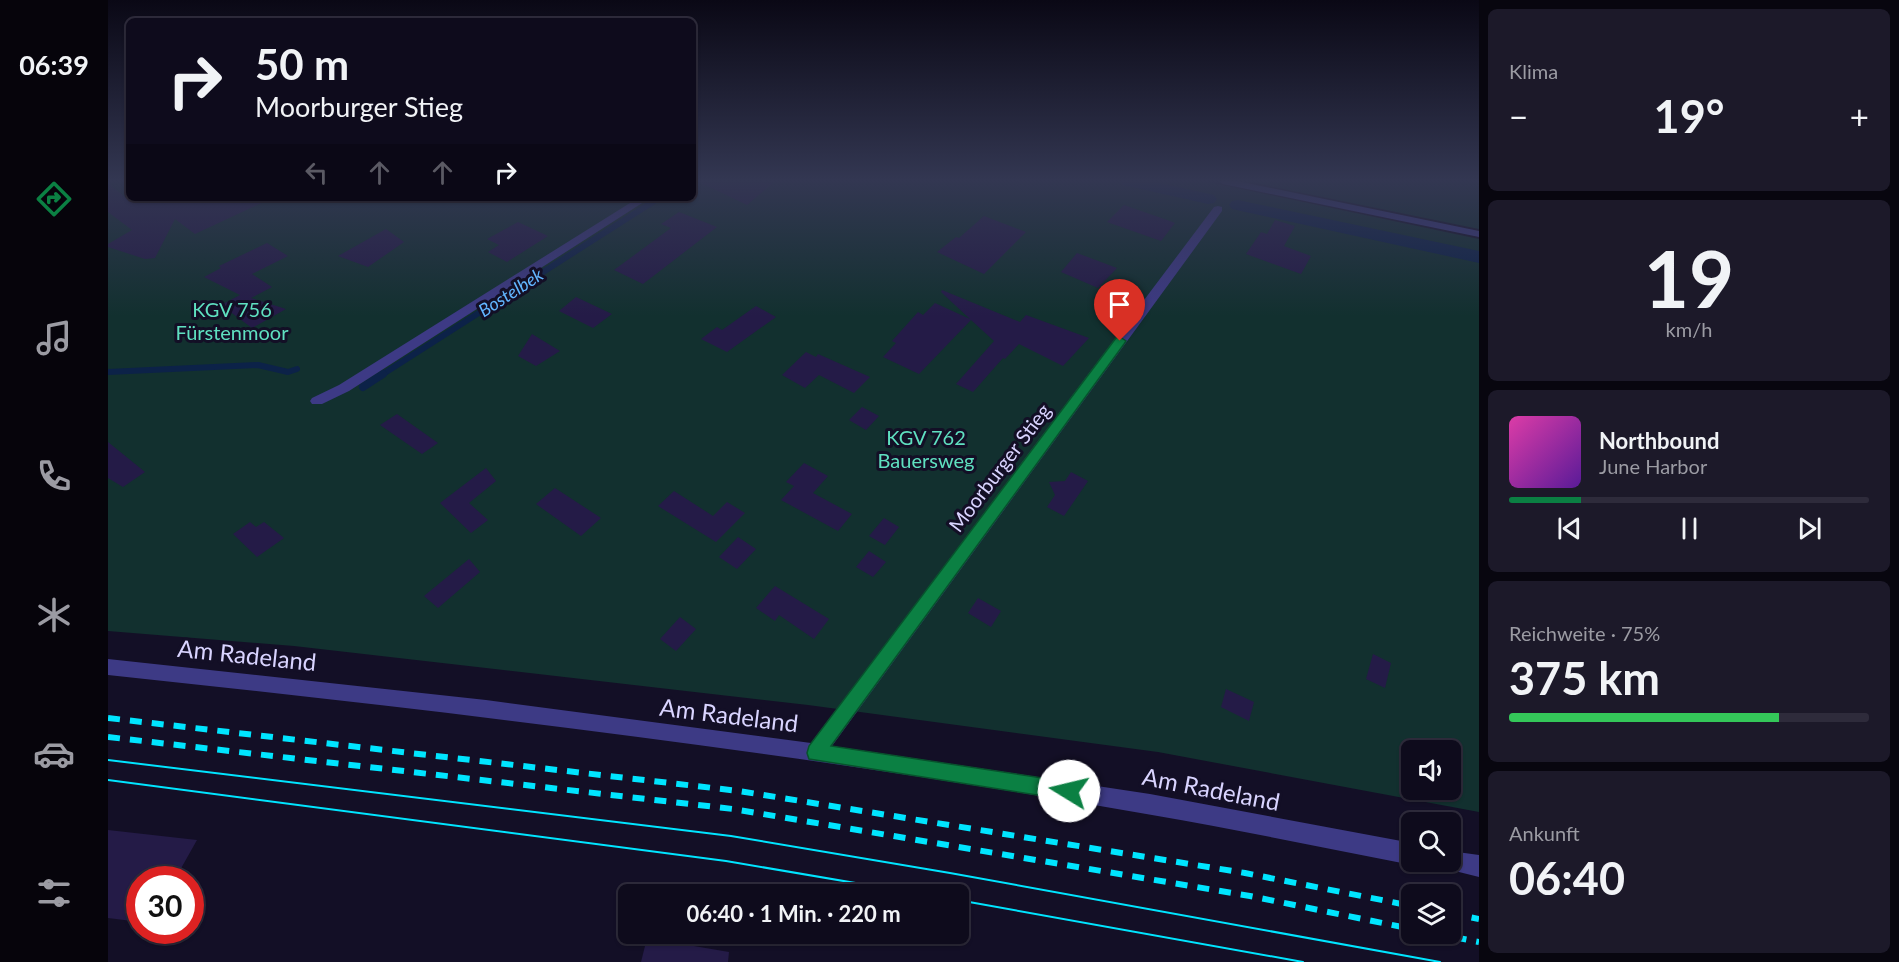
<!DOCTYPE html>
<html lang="de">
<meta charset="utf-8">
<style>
body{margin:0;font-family:Lato,sans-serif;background:#1c1929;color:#f1f3f6;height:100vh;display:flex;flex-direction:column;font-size:22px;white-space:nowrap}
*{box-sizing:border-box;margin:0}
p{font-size:20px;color:#9b9ba3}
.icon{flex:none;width:33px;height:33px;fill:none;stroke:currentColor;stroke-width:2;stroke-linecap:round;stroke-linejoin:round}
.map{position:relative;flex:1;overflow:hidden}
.details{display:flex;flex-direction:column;gap:9px;padding:9px;background:#08060f;width:420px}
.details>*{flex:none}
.guide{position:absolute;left:18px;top:18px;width:570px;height:183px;border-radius:9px;box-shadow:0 2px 4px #0004,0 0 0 2px #2e2b3b;background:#0e0b1c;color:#f1f3f6;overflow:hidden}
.controls{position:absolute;left:1293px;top:740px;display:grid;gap:12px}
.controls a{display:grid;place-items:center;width:60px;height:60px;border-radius:9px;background:#0e0b1c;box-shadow:0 2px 4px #0004,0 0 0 2px #2e2b3b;font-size:30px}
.speed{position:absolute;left:18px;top:866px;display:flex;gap:12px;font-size:30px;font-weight:700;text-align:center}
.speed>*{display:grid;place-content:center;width:78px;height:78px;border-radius:50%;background:#0e0b1c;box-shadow:0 2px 4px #0004,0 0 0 2px #2e2b3b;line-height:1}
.speed .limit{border:9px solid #d22;background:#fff;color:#111}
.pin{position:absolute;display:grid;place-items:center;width:51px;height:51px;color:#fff;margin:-62px -26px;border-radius:50% 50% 50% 0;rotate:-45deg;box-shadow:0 0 6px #0007}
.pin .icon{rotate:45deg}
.me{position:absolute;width:66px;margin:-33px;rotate:279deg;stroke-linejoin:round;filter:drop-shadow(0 0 4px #0008)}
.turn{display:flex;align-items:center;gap:21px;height:126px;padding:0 30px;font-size:27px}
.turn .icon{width:78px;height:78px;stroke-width:2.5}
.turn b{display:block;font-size:42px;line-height:51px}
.lanes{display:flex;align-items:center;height:57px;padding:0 30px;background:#0003;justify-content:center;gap:30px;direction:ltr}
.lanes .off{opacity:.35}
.big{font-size:45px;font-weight:700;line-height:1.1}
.details .widget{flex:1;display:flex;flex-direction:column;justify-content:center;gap:9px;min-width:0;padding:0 21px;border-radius:9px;background:#1c1929}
.details .dial{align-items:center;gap:0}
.dial b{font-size:78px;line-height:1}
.song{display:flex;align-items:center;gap:18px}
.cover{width:72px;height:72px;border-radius:9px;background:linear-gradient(135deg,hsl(320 70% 55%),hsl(270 70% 35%))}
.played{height:6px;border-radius:3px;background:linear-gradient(90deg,#0b8043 20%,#2e2b3b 20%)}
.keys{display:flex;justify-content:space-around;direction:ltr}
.heat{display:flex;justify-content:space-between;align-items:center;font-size:33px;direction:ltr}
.charge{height:9px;border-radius:4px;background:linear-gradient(90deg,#34c759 75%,#2e2b3b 0)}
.trip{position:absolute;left:510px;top:884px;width:351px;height:60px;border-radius:9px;background:#0e0b1c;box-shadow:0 2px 4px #0004,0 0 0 2px #2e2b3b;font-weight:700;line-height:60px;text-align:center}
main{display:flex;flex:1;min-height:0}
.tabs{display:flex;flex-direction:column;width:108px;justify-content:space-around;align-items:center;background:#06040b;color:#9b9ba3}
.tabs .icon{width:42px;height:42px}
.tabs .on{color:#0b8043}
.tabs b{font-size:27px;color:#f1f3f6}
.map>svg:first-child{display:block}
.green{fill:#12302f;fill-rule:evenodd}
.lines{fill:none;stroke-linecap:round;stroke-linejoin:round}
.stream-far1{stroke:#0c2248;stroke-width:6}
.stream{stroke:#0c2248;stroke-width:8}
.canal{fill:#0c2248;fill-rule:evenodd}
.building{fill:#241b47}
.minor{fill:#3d3a85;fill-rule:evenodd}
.tram{stroke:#00e5ff;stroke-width:2}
.rail{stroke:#00e5ff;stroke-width:6;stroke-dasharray:12 10;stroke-linecap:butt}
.route{fill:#0b8043;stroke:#07532c;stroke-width:1.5}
.labels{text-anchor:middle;stroke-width:6;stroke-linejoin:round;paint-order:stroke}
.far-water-label{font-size:18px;font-style:italic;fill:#62b6ff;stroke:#130f26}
.park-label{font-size:20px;fill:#5fe0c0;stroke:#130f26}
.street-label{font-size:20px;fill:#d9d4ff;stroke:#130f26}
.near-street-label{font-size:24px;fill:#d9d4ff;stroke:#130f26}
</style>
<main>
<nav class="tabs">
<b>06:39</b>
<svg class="icon on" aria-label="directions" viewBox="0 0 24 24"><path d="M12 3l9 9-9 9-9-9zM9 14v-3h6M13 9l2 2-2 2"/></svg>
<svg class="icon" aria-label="music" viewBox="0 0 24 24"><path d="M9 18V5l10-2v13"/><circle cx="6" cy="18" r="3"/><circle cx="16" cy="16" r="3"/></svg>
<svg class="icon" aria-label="phone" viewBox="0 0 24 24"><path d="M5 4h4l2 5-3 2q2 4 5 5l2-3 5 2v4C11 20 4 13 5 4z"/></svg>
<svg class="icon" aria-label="climate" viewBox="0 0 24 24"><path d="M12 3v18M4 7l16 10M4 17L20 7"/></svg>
<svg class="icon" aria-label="car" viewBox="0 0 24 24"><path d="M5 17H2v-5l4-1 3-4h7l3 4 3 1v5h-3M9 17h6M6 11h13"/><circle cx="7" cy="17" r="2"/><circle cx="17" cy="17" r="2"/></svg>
<svg class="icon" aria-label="filters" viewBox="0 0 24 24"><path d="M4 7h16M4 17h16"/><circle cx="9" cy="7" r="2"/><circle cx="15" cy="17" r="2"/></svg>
</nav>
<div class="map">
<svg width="1371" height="962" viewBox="0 0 1371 962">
<rect width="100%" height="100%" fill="#130f26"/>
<!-- green -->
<path class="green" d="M0,181H21V198H585V181H1095L1371,239V254L1243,228L1241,232L1371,260V812L1050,752L700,705L186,646L0,631ZM1304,750H1342V789H1304Z
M1137,181H1371V229Z"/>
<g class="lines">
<!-- stream-far1 -->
<path class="stream-far1" d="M0,372L150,365L180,372L189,369
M272,376L551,198"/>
<!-- stream -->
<path class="stream" d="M255,387L275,374"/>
<!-- canal -->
<path class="canal" d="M1012,181H1043L1106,195L1109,199L1106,203L1100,204L1015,185Z
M1130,200L1371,251V263L1124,209L1121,205L1124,201Z"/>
</g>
<!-- building -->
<path class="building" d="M589,181H667L639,205Z
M0,183L18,198H164L87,234L67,219L47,258L37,259L0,247V244L24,230L0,212Z
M1016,205L1062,221L1067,223L1053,241L999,222Z
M571,212L609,227L535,284L506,270L563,228L553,224Z
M876,216L918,232L876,274L829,252L848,237L851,238Z
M1167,220L1187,226L1176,246L1203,256L1193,274L1138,254L1153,232L1159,234Z
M410,222L440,236L399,262L380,252L391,245L379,239Z
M278,229L296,242L260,267L230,256Z
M159,243L180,256L144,274L164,287L143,298L178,309L144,328L113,305L132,295L96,277L113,268L111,266Z
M969,253L1009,268L990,288L953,272Z
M834,290L912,322L918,315L981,338L955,366L911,344L897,359L895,358L865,392L848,384L886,341L863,320L811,374L775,357L788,343L784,341L810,312L815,315L827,303L862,319L833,292Z
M468,297L504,314L485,328L451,311Z
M648,306L668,317L619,352L593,339L609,327L614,330Z
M424,334L452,351L428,366L410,356Z
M698,352L708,357L710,354L762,377L746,393L711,375L697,388L674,375Z
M754,407L771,416L758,430L741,420Z
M289,414L330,443L314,454L272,425Z
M0,442L37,472L15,487L0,478Z
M696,463L720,476L705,493L744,514L730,531L673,500L686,486L678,482Z
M378,468L388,481L361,503L380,520L363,533L332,503Z
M963,472L980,481L956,516L939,507L947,495L941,482L957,481Z
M447,488L493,518L473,536L428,504Z
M566,491L605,516L619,502L637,513L608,542L550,506Z
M776,518L791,527L777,545L761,536Z
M142,522L148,527L156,522L176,538L149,557L125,534Z
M630,537L648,549L629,569L611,557Z
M761,551L778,562L765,577L748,567Z
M361,559L372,572L330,608L316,596Z
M667,586L721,619L706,639L671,615L667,621L648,608Z
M870,598L893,611L883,627L860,613Z
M572,617L588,629L568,651L552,639Z
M1265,654L1283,663L1277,688L1258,679Z
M1118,689L1146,702L1141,721L1113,707Z
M0,830L89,840L67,879H32V922L0,918Z
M539,938L621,952L620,962H533Z"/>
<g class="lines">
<!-- minor -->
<path class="minor" d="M1110,181H1129L1371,231V237L1115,184Z
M530,198H542L241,391L214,404H204L202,401L204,398L231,385Z
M1110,206L1114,207V211L724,746L1042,794L1304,843V861H1311L1304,865C1217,848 1131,830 1044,815C698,754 349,712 0,675V659L378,700L703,743L1106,207Z
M1342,851L1371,855V877L1335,868L1331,861H1342Z"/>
<!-- tram -->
<path class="tram" d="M0,760L623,836L842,873L1332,962
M0,780L618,861L812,894
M850,900L1195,962"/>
<!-- rail -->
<path class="rail" d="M0,718L631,791L1137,873L1304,906
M0,737L625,809L1142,896L1304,929
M1342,913L1371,919
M1325,933L1371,942"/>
</g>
<!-- sky -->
<linearGradient id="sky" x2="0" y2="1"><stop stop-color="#0a0815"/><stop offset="0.57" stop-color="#333752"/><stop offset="1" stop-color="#333752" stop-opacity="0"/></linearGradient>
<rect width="1371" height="316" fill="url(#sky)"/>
<!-- route -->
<path class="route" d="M1012,337L1018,341L1016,344L723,746L961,782L967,785L970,791L967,798L961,800L701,759L699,753L701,746L1008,338Z"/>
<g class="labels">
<!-- far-water labels -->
<g class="far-water-label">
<text transform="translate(403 293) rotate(-33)" y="6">Bostelbek</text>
</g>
<!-- park labels -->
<g class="park-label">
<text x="124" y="317">KGV 756<tspan x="124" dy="23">Fürstenmoor</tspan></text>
<text x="818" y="445">KGV 762<tspan x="818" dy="23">Bauersweg</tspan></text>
</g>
<!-- street labels -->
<g class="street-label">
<text transform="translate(892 468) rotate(-53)" y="7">Moorburger Stieg</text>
</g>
<!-- near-street labels -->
<g class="near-street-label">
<text transform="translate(139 656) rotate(6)" y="8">Am Radeland</text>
<text transform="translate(621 716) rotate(7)" y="8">Am Radeland</text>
<text transform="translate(1103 790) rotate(11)" y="8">Am Radeland</text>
</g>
</g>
</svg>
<div class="controls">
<a><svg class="icon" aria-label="sound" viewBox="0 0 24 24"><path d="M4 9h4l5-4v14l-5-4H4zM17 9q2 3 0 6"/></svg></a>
<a><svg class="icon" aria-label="search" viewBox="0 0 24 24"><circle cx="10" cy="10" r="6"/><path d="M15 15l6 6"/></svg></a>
<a><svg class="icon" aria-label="layers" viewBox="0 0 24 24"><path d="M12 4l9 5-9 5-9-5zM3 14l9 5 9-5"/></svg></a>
</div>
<div class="speed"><div class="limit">30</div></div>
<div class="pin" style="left:1012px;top:341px;background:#d93025"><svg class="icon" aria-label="arrive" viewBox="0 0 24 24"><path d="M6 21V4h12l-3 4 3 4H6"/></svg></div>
<svg class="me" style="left:961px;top:791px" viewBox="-20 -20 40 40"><circle r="19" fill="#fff"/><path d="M0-13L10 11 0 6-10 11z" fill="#0b8043"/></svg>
<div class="trip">06:40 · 1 Min. · 220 m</div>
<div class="guide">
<div class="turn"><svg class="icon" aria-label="right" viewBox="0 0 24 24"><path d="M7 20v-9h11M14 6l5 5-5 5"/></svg><div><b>50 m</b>Moorburger Stieg</div></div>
<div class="lanes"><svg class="icon off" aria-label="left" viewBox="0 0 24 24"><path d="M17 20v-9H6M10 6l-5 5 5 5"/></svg><svg class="icon off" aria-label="ahead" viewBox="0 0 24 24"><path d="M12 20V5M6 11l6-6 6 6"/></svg><svg class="icon off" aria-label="ahead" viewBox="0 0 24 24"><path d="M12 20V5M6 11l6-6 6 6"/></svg><svg class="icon" aria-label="right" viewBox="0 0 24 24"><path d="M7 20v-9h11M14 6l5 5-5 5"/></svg></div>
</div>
</div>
<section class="details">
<div class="widget"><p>Klima</p>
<div class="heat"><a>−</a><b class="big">19°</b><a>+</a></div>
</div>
<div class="widget dial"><b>19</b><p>km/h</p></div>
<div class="widget">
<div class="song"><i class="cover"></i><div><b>Northbound</b><p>June Harbor</p></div></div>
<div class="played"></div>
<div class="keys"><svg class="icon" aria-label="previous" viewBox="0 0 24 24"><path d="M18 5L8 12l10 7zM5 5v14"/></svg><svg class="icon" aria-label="pause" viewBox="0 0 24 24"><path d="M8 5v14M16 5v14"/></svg><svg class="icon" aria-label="next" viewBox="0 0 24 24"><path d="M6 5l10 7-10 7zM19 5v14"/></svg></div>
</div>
<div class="widget"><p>Reichweite · 75%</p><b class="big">375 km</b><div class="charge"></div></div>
<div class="widget"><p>Ankunft</p><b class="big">06:40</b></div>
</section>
</main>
